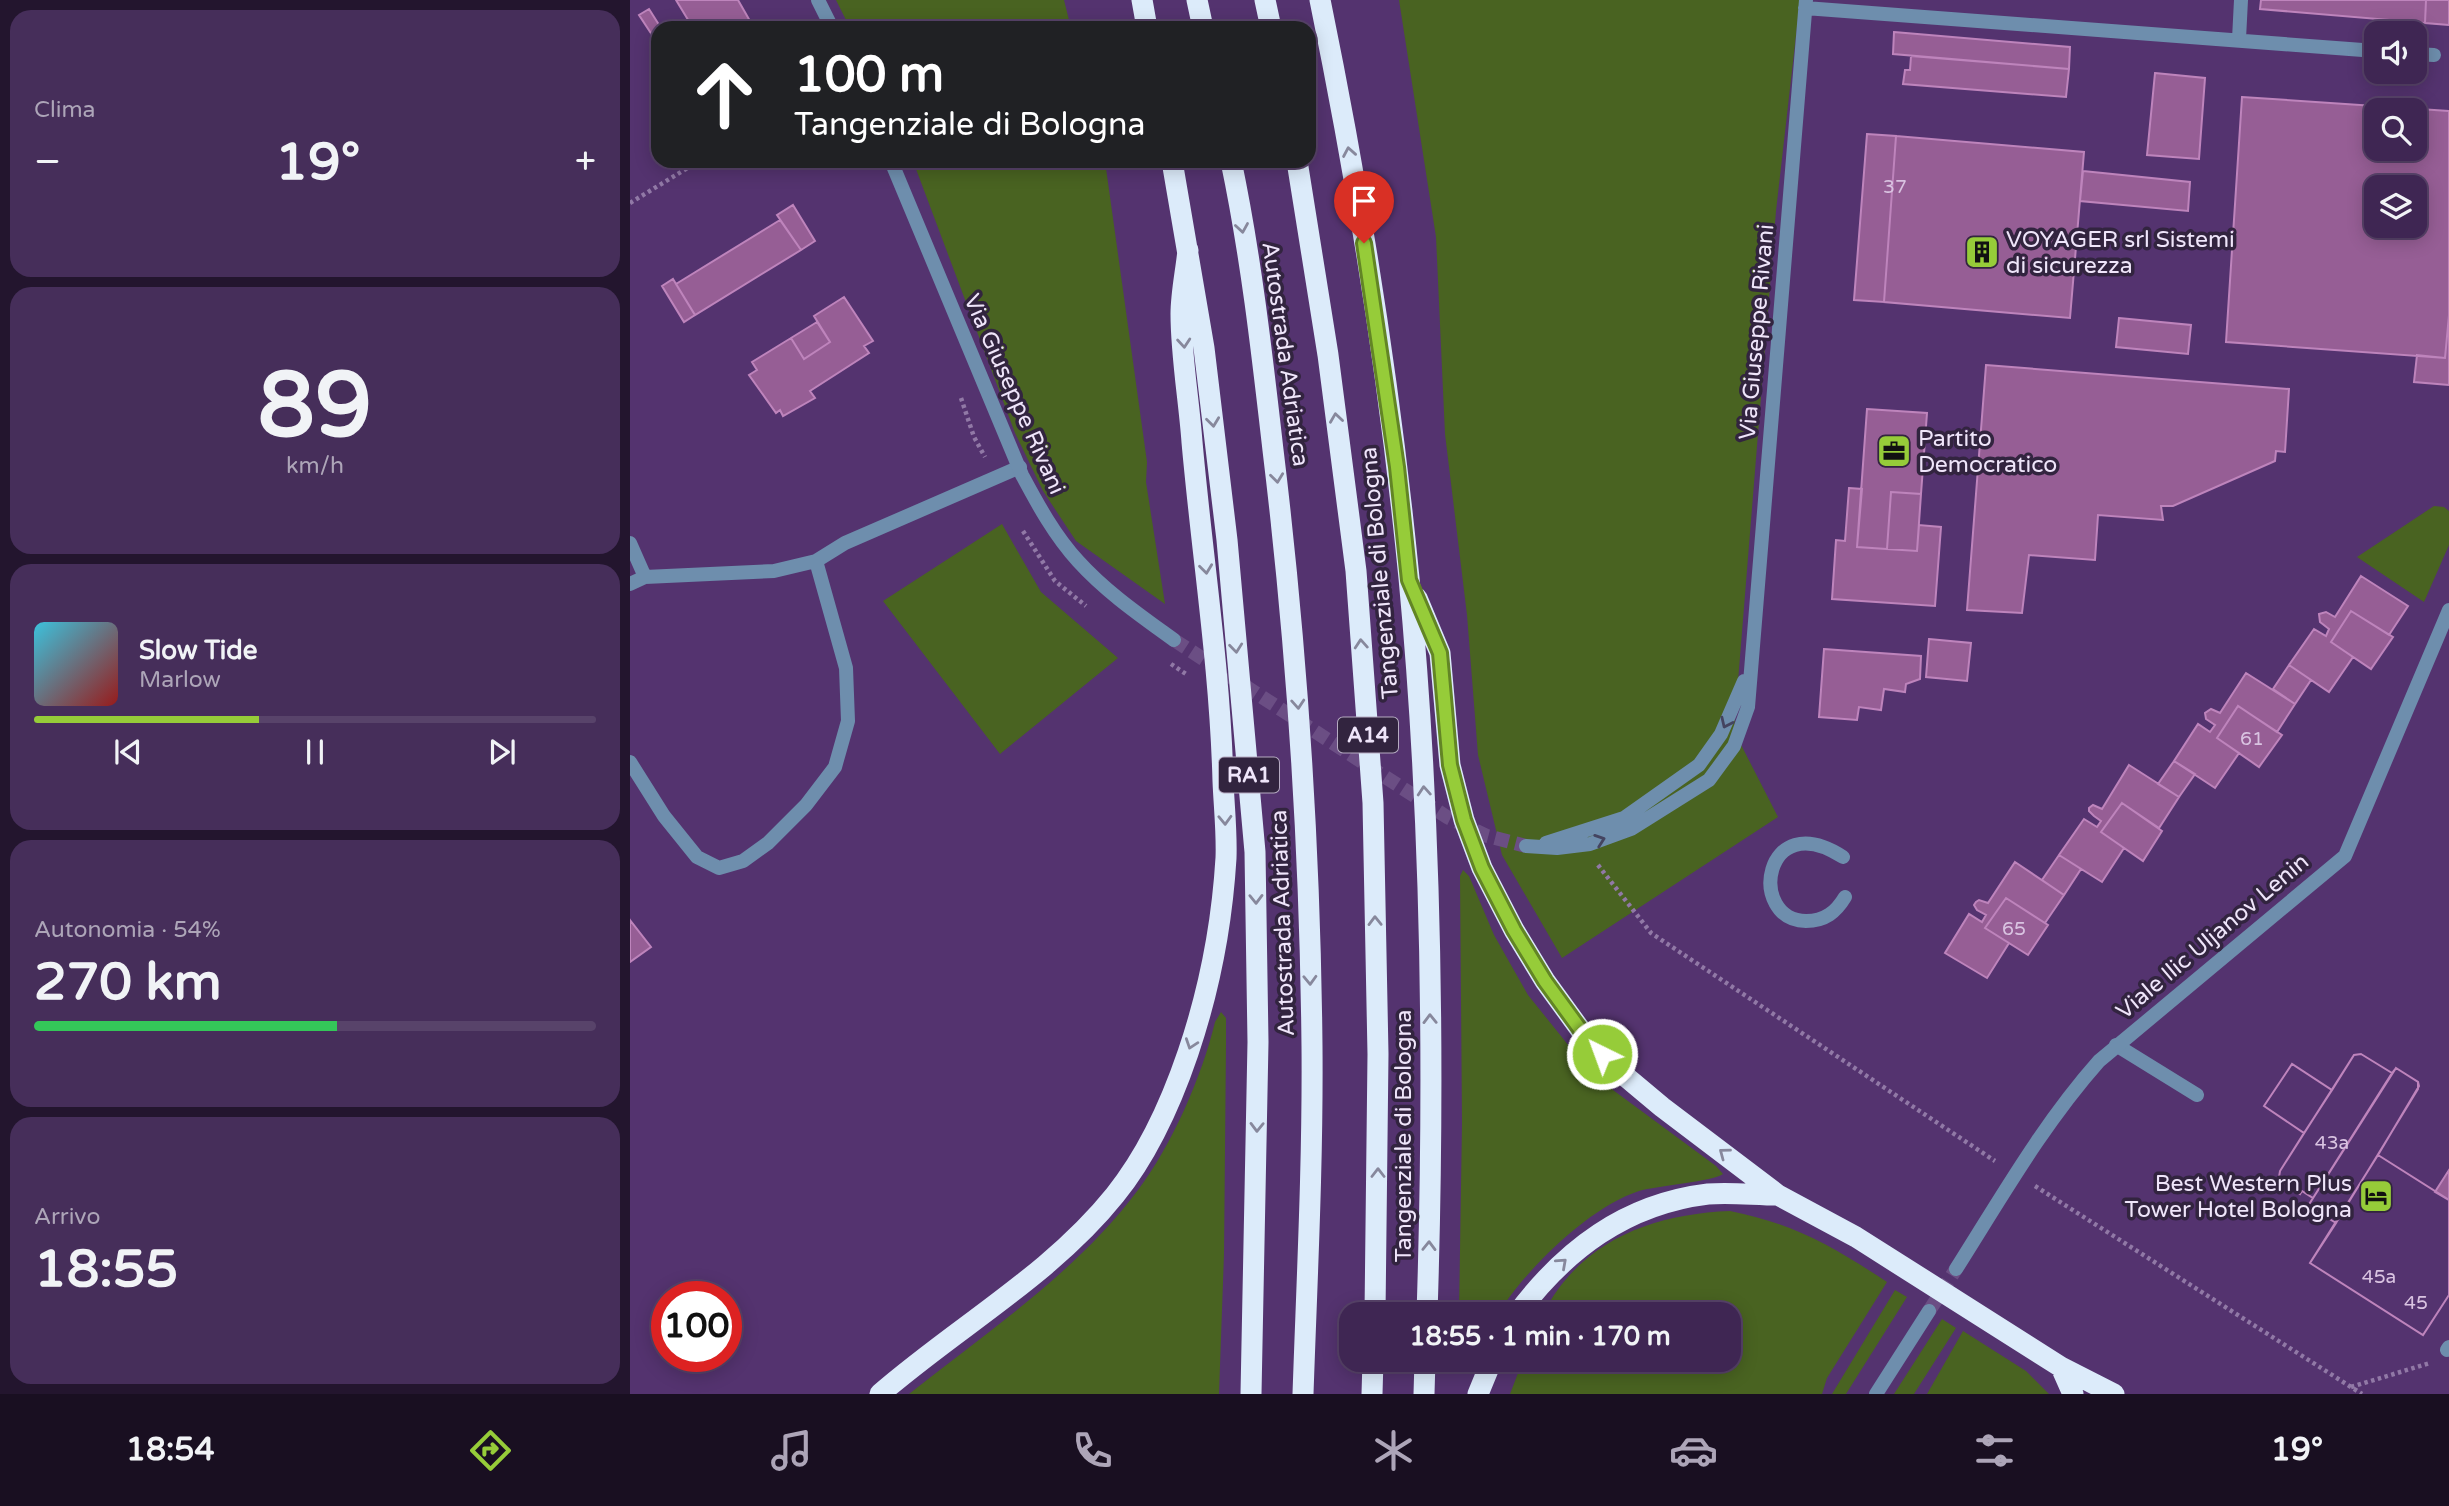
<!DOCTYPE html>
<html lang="it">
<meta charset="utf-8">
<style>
body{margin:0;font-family:"Varela Round",sans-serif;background:#462e5a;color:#f1f3f6;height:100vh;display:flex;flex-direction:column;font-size:26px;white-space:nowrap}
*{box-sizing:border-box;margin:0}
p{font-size:23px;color:#ada5b8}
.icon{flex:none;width:38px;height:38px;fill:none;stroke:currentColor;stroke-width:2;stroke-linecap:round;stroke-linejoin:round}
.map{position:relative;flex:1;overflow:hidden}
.side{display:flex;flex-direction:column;gap:10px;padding:10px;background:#23152e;width:630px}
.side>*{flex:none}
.top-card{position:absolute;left:21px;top:21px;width:665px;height:147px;border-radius:21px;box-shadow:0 4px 18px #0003,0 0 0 2px #58436a;background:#202124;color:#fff;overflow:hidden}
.buttons{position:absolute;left:1734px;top:21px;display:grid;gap:14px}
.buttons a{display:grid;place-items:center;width:63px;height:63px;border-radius:14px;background:#3f2653;box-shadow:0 4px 18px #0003,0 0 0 2px #58436a;font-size:35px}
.speed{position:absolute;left:21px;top:1281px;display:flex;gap:14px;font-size:35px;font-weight:700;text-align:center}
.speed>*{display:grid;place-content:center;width:91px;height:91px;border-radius:50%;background:#3f2653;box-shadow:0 4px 18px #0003,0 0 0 2px #58436a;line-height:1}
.speed .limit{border:10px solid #d22;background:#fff;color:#111}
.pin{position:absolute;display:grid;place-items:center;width:60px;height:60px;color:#fff;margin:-72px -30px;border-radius:50% 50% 50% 0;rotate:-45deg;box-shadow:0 0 7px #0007}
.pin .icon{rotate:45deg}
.me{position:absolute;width:77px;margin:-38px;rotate:318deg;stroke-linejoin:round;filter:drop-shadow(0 0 5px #0008)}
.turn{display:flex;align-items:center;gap:24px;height:147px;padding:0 28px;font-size:32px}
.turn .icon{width:91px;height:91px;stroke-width:2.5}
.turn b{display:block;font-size:49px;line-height:60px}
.big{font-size:52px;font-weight:700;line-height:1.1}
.side .tile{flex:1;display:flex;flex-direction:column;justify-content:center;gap:10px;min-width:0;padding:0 24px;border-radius:21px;background:#462e5a}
.side .dial{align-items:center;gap:0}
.dial b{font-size:91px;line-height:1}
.song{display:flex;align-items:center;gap:21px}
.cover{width:84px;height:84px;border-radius:10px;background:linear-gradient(135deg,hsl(190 70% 55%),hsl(0 70% 35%))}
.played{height:7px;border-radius:4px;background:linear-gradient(90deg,#96cc39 40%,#58436a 40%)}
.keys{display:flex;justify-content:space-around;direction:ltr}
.heat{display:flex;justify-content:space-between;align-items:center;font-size:38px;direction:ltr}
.charge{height:10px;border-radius:5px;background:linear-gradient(90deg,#34c759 54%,#58436a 0)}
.trip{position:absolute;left:709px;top:1302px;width:402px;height:70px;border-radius:21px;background:#3f2653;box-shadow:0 4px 18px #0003,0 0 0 2px #58436a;font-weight:700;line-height:70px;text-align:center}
.tab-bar{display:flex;height:112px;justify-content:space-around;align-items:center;background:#190f21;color:#ada5b8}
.tab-bar .icon{width:49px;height:49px}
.tab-bar .current{color:#96cc39}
.tab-bar b{font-size:32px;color:#f1f3f6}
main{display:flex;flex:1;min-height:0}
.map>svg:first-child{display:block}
.grass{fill:#496321}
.building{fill:#965e95;stroke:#be84bc;stroke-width:2;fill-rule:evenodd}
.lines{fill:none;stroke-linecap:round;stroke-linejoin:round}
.minor-tunnel{stroke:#6b4e84;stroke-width:14;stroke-dasharray:14 7;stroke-linecap:butt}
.path{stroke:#9179a6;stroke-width:4.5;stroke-dasharray:3.5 3.5;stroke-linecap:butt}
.service{stroke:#6e8ead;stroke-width:14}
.minor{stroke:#6e8ead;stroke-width:14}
.motorway{stroke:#dcebfa;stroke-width:21}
.oneway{stroke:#87889c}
.oneway2{stroke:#444460}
.route-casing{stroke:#628525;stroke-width:18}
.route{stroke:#96cc39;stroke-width:12}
.labels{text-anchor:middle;stroke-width:7;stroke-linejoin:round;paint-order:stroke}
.number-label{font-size:19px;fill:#d9c3e1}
.shield{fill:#32243f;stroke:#b6abc2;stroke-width:2}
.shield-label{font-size:21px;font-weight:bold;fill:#efe5fa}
.poi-label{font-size:23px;fill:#efe5fa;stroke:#32243f;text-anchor:start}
.street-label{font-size:23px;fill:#efe5fa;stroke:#32243f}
</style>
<main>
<section class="side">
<div class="tile"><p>Clima</p>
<div class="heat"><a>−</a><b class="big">19°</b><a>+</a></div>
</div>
<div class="tile dial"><b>89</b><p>km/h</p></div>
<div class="tile">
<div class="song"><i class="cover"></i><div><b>Slow Tide</b><p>Marlow</p></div></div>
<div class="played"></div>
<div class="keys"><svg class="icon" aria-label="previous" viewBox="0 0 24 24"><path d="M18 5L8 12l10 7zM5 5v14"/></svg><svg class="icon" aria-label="pause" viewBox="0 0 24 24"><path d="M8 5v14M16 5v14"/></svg><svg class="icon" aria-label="next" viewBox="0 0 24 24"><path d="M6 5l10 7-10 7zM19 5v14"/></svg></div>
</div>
<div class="tile"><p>Autonomia · 54%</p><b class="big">270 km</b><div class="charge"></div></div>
<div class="tile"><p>Arrivo</p><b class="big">18:55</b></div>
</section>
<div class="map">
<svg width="1819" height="1394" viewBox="0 0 1819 1394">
<rect width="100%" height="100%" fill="#54336f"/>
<!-- grass -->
<path class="grass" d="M206,0H434L441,28H220Z
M769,0H1170L1146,211L1104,731L1148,817L932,958L872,855L848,755L837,615L815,434L806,237Z
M283,161H475L517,462L516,482L535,604L446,541L413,491L385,433Z
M1804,506L1814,507L1819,511V545L1794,602L1727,557Z
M372,524L411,592L488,658L370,754L253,601Z
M833,870L839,876L864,935L898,995L939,1046L983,1090L1086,1166L1093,1174C1085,1181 1026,1186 1009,1191C959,1207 895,1270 868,1314H829L832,1123L830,876Z
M591,1012L596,1018V1045L594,1254L589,1394H279C358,1331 447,1272 508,1190C542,1145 572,1076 585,1022Z
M1100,1211C1165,1224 1202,1246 1257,1282L1197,1378L1192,1394H880L893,1360H1099V1314H913C950,1241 1022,1214 1100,1211Z
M1265,1290L1277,1297L1216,1394H1202Z
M1312,1319L1326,1328L1284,1394H1264Z
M1333,1331L1396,1371L1419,1394H1297Z"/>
<!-- building -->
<path class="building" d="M46,0H108L124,28H63Z
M1631,0H1796L1795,23L1630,9Z
M1796,0H1819V25L1795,23Z
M19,9L31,28H28V44L9,15Z
M1264,32L1440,47L1439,69L1263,54Z
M1281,56L1439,69L1436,97L1273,84L1275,70H1280Z
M1525,73L1575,78L1569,159L1517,155Z
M1612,97L1819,111V315L1815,358L1596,342ZM1746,110H1785V149H1746ZM1746,187H1785V226H1746Z
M1237,134L1266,136L1254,302L1224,300Z
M1266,136L1454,152L1440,318L1254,302Z
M1453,171L1560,182L1558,211L1450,201Z
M163,205L185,241L171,250L147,215Z
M150,220L171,250L65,315L46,284Z
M43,279L65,315L54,322L32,286Z
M214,297L243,341L234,346L239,353L180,391L185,398L153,416L150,410L146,413L119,375L127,370L122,362L161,338L174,359L200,342L184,316Z
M1819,315V385L1784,382L1787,355L1815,358Z
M1489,318L1561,325L1558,354L1486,347Z
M187,322L200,342L174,359L161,338Z
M1356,365L1659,389L1655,452L1646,451L1645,461L1543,506H1531L1533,520L1468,515L1465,560L1399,555L1392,613L1337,610Z
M1237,409L1297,413L1291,494L1261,492L1257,549L1227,547Z
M1219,488L1232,489L1227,547L1287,551L1289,525L1311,527L1305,606L1202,599L1206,540L1215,541Z
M1261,492L1291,494L1287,551L1257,549Z
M1731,576L1778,606L1759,635L1721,611L1701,642L1723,657L1699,692L1659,665L1684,629L1696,636L1699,629L1690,622L1689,614L1696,612L1705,617Z
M1721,611L1763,637L1741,669L1701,642Z
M1299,639L1341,643L1337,681L1296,677Z
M1194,649L1291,656L1290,679L1276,684L1275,692L1254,689L1251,710L1229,707L1227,720L1189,717Z
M1659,665L1681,680L1665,704L1643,689Z
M1616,673L1665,704L1647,732L1608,706L1587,738L1609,753L1585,788L1544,761L1568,724L1580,732L1585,725L1576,719L1575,713L1581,709L1590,713Z
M1608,706L1652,735L1629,767L1587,738Z
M1544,761L1565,774L1549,797L1528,784Z
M1499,765L1549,797L1529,828L1492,803L1471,832L1494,848L1472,882L1429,855L1454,819L1467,827L1471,821L1464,816L1459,811V808L1463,805L1472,809Z
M1492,803L1532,831L1513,861L1471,832Z
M1429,855L1451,869L1434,895L1412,880Z
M1385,862L1434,895L1415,923L1376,898L1355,928L1379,943L1357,978L1315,953L1339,914L1352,922L1356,915L1347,910L1344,905L1346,902L1349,900L1358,903Z
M1376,898L1418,925L1398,955L1355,928Z
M0,920L21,947L0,962Z
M1731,1054L1762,1073L1683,1198L1672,1191L1670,1194L1655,1184L1649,1177L1650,1171L1724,1055Z
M1731,1054L1762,1073L1766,1068L1788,1082L1789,1086L1748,1155L1819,1200V1295L1793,1335L1680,1263L1706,1223L1678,1206L1683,1198L1672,1191L1670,1194L1655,1184L1649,1177L1650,1171L1674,1133L1634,1106L1662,1064L1702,1090L1724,1055Z
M1662,1064L1702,1090L1674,1133L1634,1106Z
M1766,1068L1788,1082V1089L1706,1223L1678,1206Z
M1748,1155L1819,1200V1295L1793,1335L1680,1263Z
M1819,1170V1200L1805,1192Z"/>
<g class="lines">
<!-- minor-tunnel -->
<path class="minor-tunnel" d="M544,640L817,817L857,836L896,846
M1299,1311L1326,1269"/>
<!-- path -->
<path class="path" d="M0,203L69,161
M331,398L344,437L355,457
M393,531L425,581L456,606
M541,664L556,674
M968,865L1021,933L1365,1161
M1405,1186L1732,1394
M1721,1387L1800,1363"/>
<!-- service -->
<path class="service" d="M0,543L15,577
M0,584L15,577L144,571L186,561L215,543L390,467
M0,762L34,816L67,857L89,868L113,861L138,843L176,805L205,767L218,721L216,668L186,561
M1213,857C1133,805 1117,920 1176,921C1195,921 1206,912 1215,897
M1486,1045L1567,1095
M1817,1350L1819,1347"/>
<!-- minor -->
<path class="minor" d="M188,0L202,28
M1175,8L1746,51
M1609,39L1611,0
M1785,54L1804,55
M261,161L392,475C408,505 425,536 448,561C476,592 511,616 544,640
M916,843L994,818L1069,765L1091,734L1114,681
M896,846L927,848L960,844L1001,829L1079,780L1104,746L1118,707L1176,0
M1326,1269C1371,1198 1413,1124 1469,1061L1715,856L1819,610
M1246,1394L1299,1311"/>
<!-- motorway -->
<path class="motorway" d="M512,0L517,28
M567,0L573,28
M635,0L641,28
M690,0C729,190 760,384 779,578C802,822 805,1069 797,1314
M542,161L574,348L597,540L625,852L628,1042L621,1394
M601,161C621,256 632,354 643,450C667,648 680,846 682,1046C683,1162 677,1278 673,1394
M667,161L698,355L726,571L743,803L748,1054L745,1314
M787,598L810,653L820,765L834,820L852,868L884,930L915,981L955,1036L989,1071L1032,1107L1148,1195L1226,1237L1431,1367L1484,1394
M887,1314C935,1250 995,1204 1078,1194C1100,1192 1125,1195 1148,1195
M1431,1367L1443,1394
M250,1394C327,1327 421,1275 485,1195C518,1154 541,1103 558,1053C579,991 592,924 596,858C597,833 594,806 593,781C590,667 572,555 562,442C559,400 551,356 551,314C551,293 556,271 558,250
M742,1394L743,1360
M794,1394L795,1360
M848,1394L862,1360"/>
</g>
<!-- one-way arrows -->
<defs><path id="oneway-chevron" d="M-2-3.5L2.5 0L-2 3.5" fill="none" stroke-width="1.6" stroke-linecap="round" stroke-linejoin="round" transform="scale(1.75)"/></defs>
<g class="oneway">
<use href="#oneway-chevron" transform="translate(719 152) rotate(-100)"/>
<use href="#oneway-chevron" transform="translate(612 228) rotate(81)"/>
<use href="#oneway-chevron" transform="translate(554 343) rotate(85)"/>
<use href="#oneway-chevron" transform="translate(706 418) rotate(-98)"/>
<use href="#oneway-chevron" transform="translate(583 422) rotate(83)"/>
<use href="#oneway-chevron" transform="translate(647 478) rotate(83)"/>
<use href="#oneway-chevron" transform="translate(576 569) rotate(83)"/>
<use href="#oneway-chevron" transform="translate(731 644) rotate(-94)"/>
<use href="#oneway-chevron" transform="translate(606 648) rotate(84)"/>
<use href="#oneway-chevron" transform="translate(668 704) rotate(86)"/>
<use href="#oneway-chevron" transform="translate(794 791) rotate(-94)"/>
<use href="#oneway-chevron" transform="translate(595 820) rotate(88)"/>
<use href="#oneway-chevron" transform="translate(626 899) rotate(89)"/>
<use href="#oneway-chevron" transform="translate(745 921) rotate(-91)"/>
<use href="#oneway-chevron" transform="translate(680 980) rotate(88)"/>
<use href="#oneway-chevron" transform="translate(800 1019) rotate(-91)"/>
<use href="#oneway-chevron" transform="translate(561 1044) rotate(109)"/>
<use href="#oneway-chevron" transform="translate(627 1127) rotate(91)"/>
<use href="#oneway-chevron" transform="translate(1094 1153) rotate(-143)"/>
<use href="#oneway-chevron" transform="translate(748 1173) rotate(-90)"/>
<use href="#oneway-chevron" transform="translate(799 1246) rotate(-89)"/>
<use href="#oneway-chevron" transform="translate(932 1263) rotate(-42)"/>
</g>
<g class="oneway2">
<use href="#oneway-chevron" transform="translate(1096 723) rotate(115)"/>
<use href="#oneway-chevron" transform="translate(970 840) rotate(-19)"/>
</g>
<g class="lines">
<!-- route casing -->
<g class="route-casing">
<path id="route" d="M734,243L767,467L779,580L810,653L820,765L834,820L852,868L884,930L915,981L955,1036L972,1054"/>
</g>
<!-- route -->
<use href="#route" class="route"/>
</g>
<!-- icons -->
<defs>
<g id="building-square" transform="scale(1.75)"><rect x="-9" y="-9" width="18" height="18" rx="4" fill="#96cc39" stroke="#32243f"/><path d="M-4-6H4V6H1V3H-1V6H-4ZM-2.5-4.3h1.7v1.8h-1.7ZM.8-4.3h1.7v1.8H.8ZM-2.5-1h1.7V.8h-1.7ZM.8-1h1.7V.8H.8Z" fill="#111"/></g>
<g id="office-square" transform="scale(1.75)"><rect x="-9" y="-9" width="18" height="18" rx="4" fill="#96cc39" stroke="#32243f"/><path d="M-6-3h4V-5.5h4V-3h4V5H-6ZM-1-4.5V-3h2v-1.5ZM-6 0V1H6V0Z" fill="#111"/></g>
<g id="hotel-square" transform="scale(1.75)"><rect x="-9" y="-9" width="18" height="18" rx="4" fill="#96cc39" stroke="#32243f"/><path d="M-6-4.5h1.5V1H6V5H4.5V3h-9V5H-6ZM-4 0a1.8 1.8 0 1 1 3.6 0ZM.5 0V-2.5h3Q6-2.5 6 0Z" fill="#111"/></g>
</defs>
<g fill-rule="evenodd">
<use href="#building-square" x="1352" y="252"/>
<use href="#office-square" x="1264" y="451"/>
<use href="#hotel-square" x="1746" y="1196"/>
</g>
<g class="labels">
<!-- number labels -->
<g class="number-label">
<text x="1265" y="193">37</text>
<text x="1622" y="745">61</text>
<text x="1384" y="935">65</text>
<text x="1702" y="1149">43a</text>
<text x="1749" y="1283">45a</text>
<text x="1786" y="1309">45</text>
</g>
<!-- shield labels -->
<g class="shield">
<rect x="708" y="717.5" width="60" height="35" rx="5"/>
<rect x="589" y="757.5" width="60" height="35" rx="5"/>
</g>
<g class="shield-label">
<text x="738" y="742">A14</text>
<text x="619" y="782">RA1</text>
</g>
<!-- poi labels -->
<g class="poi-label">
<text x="1376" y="247">VOYAGER srl Sistemi<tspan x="1376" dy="26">di sicurezza</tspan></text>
<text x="1288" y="446">Partito<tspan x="1288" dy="26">Democratico</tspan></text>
<text x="1722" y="1191" text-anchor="end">Best Western Plus<tspan x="1722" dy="26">Tower Hotel Bologna</tspan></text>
</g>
<!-- street labels -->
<g class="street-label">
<text transform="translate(1126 332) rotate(-85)" y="8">Via Giuseppe Rivani</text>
<text transform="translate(656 354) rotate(82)" y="8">Autostrada Adriatica</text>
<text transform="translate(385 394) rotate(66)" y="8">Via Giuseppe Rivani</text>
<text transform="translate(749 573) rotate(-95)" y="8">Tangenziale di Bologna</text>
<text transform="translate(652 923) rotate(-92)" y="8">Autostrada Adriatica</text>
<text transform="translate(1582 936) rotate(-40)" y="8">Viale Ilic Uljanov Lenin</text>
<text transform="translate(773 1136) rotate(-90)" y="8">Tangenziale di Bologna</text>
</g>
</g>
</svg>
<div class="buttons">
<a><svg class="icon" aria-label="sound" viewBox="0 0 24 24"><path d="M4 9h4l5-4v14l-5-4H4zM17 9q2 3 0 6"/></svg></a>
<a><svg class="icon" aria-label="search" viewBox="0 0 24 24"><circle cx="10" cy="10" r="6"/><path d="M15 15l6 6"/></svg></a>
<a><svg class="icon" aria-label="layers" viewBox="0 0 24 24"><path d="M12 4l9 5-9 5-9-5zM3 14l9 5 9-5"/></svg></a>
</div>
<div class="speed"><div class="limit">100</div></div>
<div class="pin" style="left:734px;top:243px;background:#d93025"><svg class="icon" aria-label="arrive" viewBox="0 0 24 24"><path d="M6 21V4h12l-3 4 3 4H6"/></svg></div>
<svg class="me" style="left:972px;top:1054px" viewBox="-20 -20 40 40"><circle r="17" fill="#96cc39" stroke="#fff" stroke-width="3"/><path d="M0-11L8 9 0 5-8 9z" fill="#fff"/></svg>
<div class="trip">18:55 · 1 min · 170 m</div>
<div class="top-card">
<div class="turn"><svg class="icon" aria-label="ahead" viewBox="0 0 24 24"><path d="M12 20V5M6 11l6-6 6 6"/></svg><div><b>100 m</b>Tangenziale di Bologna</div></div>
</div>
</div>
</main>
<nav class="tab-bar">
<b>18:54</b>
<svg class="icon current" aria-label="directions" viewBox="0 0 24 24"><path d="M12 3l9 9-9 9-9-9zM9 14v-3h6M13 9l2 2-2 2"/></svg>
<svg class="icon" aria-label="music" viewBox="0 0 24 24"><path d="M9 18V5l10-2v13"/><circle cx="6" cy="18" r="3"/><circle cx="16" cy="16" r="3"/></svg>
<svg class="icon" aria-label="phone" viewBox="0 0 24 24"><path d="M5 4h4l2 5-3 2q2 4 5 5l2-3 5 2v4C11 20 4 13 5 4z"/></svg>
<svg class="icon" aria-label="climate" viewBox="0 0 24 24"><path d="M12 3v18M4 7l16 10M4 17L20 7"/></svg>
<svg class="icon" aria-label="car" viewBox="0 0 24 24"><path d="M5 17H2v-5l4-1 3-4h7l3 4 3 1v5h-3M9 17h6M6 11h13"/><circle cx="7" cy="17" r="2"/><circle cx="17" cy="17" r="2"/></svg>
<svg class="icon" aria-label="filters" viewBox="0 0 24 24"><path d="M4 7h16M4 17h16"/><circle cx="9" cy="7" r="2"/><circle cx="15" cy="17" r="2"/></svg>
<b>19°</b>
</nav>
